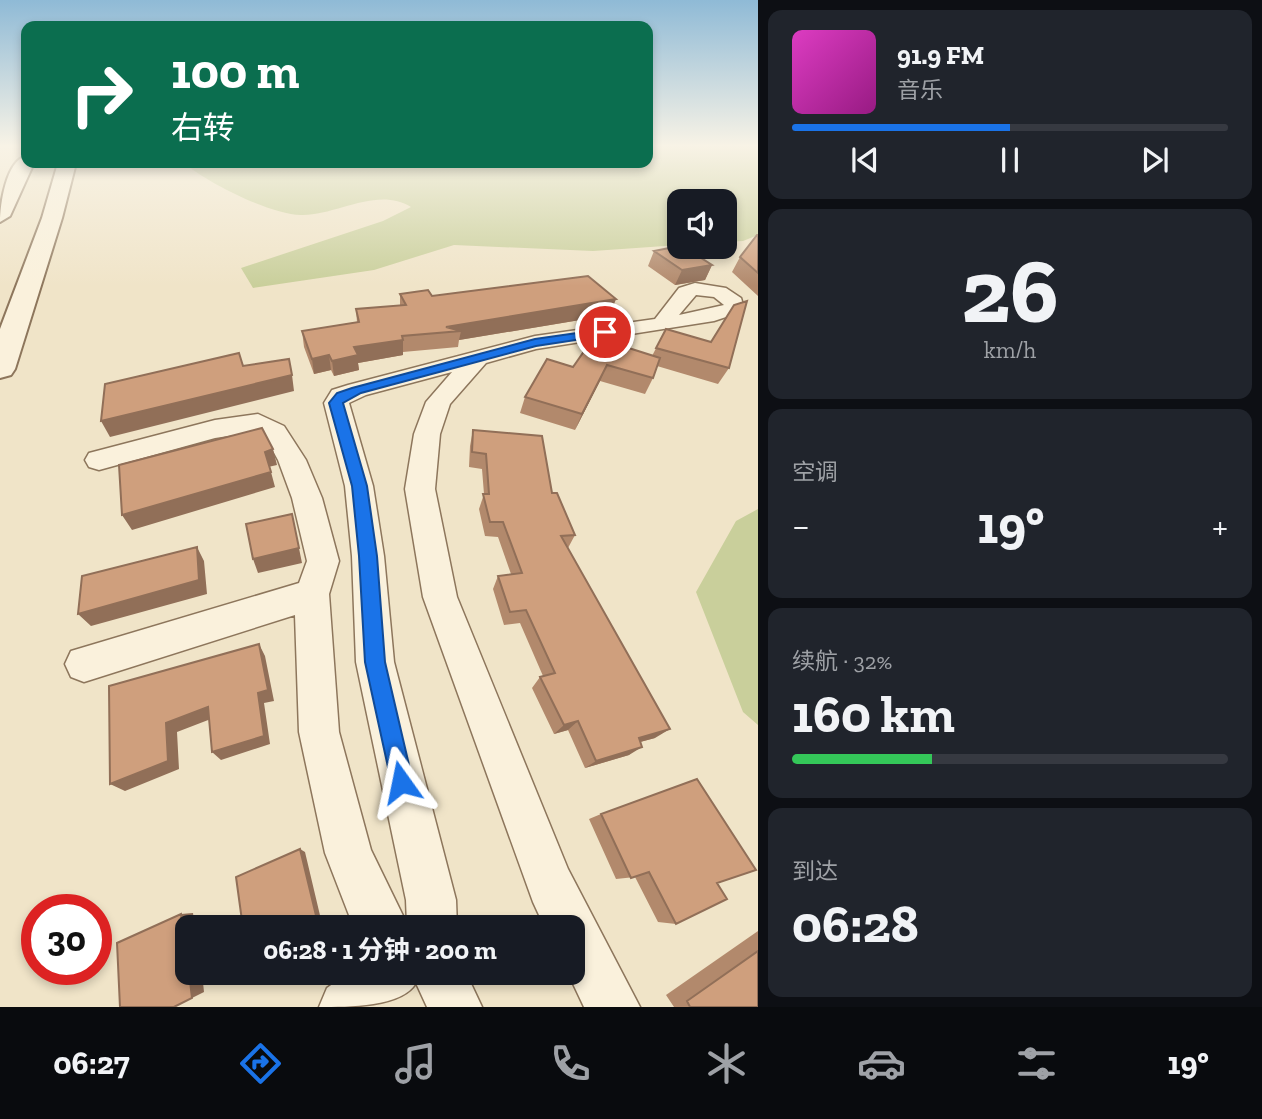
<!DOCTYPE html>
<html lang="zh">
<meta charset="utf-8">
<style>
body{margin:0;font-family:"Zilla Slab","Noto Sans SC",serif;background:#20242c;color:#f1f3f6;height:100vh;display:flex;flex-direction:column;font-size:26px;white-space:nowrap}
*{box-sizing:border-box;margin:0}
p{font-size:23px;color:#9ea1a6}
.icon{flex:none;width:38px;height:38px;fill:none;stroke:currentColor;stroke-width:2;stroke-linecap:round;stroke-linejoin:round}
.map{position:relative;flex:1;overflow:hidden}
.side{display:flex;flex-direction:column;gap:10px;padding:10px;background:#0d0f14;width:504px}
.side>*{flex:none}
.top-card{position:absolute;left:21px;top:21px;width:632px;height:147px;border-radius:14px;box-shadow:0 4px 10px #0003;background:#0b6e4f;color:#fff;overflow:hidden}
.controls{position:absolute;left:667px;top:189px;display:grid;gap:14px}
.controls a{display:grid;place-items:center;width:70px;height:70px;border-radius:14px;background:#171b24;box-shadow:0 4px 10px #0003;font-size:35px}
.speed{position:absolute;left:21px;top:894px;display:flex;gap:14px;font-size:35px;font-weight:700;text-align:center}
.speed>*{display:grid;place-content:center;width:91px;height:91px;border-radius:50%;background:#171b24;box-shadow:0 4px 10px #0003;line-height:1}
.speed .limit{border:10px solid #d22;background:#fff;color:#111}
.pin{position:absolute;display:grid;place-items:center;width:60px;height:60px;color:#fff;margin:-30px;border:4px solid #fff;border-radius:50%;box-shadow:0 2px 7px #0007}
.me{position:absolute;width:77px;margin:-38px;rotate:348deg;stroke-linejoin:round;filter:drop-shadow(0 0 5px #0008)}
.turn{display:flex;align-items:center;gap:24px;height:147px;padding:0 35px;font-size:32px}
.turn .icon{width:91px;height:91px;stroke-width:2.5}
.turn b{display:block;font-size:49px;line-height:60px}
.big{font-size:52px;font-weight:700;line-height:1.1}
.side .card{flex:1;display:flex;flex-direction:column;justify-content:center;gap:10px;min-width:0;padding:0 24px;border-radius:14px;background:#20242c}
.side .dial{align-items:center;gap:0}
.dial b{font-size:91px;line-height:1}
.song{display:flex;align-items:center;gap:21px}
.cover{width:84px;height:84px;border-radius:10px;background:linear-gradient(135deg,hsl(310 70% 55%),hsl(310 70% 35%))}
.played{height:7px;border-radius:4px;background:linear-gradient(90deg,#1a73e8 50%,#363941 50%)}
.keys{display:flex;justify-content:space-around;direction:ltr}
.heat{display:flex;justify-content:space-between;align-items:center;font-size:38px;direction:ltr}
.charge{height:10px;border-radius:5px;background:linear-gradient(90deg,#34c759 32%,#363941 0)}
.trip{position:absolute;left:175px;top:915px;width:410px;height:70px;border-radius:14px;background:#171b24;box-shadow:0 4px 10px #0003;font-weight:700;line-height:70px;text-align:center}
.tabs{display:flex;height:112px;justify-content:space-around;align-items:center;background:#090b0e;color:#9ea1a6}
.tabs .icon{width:49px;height:49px}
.tabs .on{color:#1a73e8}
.tabs b{font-size:32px;color:#f1f3f6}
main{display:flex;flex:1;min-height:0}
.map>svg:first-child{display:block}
.green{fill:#c9cf9b}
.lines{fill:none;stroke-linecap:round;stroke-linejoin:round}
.minor-casing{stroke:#8d765c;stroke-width:3}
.tertiary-casing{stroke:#8d765c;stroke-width:4}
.minor{fill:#faf1dc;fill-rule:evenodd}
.tertiary{fill:#faf1dc;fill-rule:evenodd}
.wall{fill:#b2896c}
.shaded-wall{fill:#916f58}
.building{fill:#cf9f7d;stroke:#916f58;stroke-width:2}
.route{fill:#1a73e8;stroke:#114b97;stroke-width:2}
</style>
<main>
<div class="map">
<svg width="758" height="1007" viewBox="0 0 758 1007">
<rect width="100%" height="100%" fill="#f0e4c8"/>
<!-- green -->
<path class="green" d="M648,145H758V235L743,241L725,242L724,201H679V245L593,251L454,245L374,270L253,288L241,268L383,221L411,207C377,186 336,216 301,215C269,214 208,183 184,163H648Z
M758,509V725L743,712L696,592L736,521Z"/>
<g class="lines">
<!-- minor casing -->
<g class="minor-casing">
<path id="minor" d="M695,283L726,288L741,298L744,308L741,312L714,321L536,349L486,363L450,404L440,434L435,489L457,597L568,869L640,1007H584L568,973H572V928H545L533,902L423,597L405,489L414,434L426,402L452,372L366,395L349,403L373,486L384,556L394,662L456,900L457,928H354L325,853L299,732L295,615L84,682L71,677L65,664L71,651L299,583L307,561L292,498L278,460L266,438L254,432L215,438L99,470L89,467L85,460L89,453L215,420L258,414L284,426L306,460L322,498L339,561L329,594L339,732L371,850L407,924L406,900L356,662L352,556L345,486L324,403L332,390L348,385L535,336L655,319L679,288ZM696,295L714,297L724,305L679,315Z
M348,973H466L482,1007H427L416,983C402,1007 349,1007 319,1007L327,988Z"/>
</g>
<!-- tertiary casing -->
<g class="tertiary-casing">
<path id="tertiary" d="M26,156V163H34L10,216L0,222C0,205 6,161 26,156Z
M58,163H76L62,218L15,369L11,375L0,378V329L42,218Z"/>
</g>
<!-- minor -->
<use href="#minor" class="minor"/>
<!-- tertiary -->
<use href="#tertiary" class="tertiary"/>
</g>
<!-- wall -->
<path class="wall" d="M758,235V296L732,272L740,257Z
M654,251L712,265L705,280L675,285L648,266Z
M400,294L432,296L610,315L459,340L458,347L403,352V355L358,363L359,370L334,376L331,370L314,374L304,347L302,331L357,322L356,309L400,306Z
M666,329L729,368L718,384L657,366L653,378L645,394L600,381L575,430L520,413L525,397L573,367L652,356Z
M473,430L552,493L575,535L568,548L655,738L640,742L629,755L585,768L568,730L554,734L532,688L540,677L543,676L520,623L504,625L493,589L498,576L511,574L498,537L485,536L479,509L484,494L482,469L469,467L470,446Z
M601,814L717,883L676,924L658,922L635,877L616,879L589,819Z
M758,931V1007H674L666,995Z"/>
<!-- shaded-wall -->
<path class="shaded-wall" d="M712,265L705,280L675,285L682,270Z
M616,299L610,315L459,340L461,331L446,327Z
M403,340V355L358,363L359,370L334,376L332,361L354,347Z
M329,355L331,370L314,374L312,359Z
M607,365L600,381L575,430L582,414Z
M292,375L294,391L110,437L101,421Z
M273,449L277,465L268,467L265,452Z
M271,472L275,487L132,530L122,515Z
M292,514L302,563L258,573L253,559Z
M197,547L204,561L207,594L91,626L78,614Z
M259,644L265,656L274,701L264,703L270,744L221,760L212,752L258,693Z
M208,707L216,717L177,732L179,769L125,791L110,784L166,723Z
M578,721L568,730L554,734L564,725Z
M670,729L655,738L625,746L639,738Z
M642,747L629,755L585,768L596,761Z
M300,849L305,852L323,928H319Z
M193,913L195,928H187V961L181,914Z
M189,973H202L204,992L174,1007Z"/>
<!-- building -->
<path class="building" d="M757,235H758V273L740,257Z
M679,246L684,247L712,265L682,270L654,251Z
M588,276L616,299L446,327L461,331L402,336L403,340L354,347L358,355L332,361L329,355L312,359L302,331L359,322L356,309L406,305L400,294L428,290L432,296Z
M747,301L729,368L656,348L666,329L711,342L734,305Z
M594,337L660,358L653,378L607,365L582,414L525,397L547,359L573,367Z
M239,353L243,366L289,359L292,375L101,421L105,384Z
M262,428L273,449L265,452L271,472L122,515L119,465Z
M473,430L542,436L552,493H557L575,535L561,536L670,729L639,738L642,747L596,761L578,721L564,725L540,677L555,673L526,610L510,612L498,576L522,573L503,522H490L483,494H489L486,454L472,452Z
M292,514L299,548L253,559L246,524Z
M197,547L199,580L78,614L82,576Z
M259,644L268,690L258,693L264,736L212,752L208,707L166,723L168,761L110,784L109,686Z
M697,779L756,870L717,883L727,899L676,924L649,872L631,878L601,814Z
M300,849L319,928H243L236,877Z
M181,914L187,961V973H189L192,998L174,1007H120L117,943Z
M758,951V1007H690L687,1001Z
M250,973H261L250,978Z"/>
<!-- sky -->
<linearGradient id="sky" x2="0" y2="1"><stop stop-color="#8fbad6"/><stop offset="0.51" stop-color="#f8f3e6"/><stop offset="1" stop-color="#f8f3e6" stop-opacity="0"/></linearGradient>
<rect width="758" height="286" fill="url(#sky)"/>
<!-- route -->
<path class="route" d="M605,329L609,330V335L536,346L361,393L343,403L367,486L377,556L385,662L413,782L410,790L401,793L393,790L365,662L359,556L352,486L329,403L337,393L352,388L535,339Z"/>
</svg>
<div class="controls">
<a><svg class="icon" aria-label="sound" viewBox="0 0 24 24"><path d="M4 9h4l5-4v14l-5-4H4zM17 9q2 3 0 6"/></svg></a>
</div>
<div class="speed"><div class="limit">30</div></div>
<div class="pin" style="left:605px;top:332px;background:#d93025"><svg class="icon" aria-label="arrive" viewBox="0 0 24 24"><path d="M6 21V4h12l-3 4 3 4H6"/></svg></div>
<svg class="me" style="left:401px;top:782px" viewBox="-20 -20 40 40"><path d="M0-17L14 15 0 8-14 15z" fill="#1a73e8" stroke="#fff" stroke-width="4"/></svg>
<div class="trip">06:28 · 1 分钟 · 200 m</div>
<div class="top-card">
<div class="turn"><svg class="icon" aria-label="right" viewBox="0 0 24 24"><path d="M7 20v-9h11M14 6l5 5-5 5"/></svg><div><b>100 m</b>右转</div></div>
</div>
</div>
<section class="side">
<div class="card">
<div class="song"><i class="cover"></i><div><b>91.9 FM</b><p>音乐</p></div></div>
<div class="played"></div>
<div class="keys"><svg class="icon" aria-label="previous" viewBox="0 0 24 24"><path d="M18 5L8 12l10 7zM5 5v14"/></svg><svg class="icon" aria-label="pause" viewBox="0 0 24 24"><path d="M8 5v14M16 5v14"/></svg><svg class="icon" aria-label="next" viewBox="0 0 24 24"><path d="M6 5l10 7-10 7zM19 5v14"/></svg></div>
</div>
<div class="card dial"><b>26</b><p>km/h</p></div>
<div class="card"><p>空调</p>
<div class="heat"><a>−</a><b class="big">19°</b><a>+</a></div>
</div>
<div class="card"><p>续航 · 32%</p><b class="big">160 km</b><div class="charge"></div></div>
<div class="card"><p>到达</p><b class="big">06:28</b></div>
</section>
</main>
<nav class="tabs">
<b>06:27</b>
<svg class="icon on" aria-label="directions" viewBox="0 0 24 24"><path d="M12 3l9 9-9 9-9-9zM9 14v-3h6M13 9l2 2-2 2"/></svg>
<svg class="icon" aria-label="music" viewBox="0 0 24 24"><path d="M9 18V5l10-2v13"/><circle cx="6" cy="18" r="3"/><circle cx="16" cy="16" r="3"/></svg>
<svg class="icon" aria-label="phone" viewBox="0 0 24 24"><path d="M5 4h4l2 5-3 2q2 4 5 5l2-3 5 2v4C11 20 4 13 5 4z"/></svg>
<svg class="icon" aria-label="climate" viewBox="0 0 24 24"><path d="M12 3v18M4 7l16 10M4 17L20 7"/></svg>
<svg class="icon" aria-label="car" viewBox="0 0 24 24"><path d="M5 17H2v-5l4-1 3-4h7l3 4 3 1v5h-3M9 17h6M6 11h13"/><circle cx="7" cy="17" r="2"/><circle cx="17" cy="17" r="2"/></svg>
<svg class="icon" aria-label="filters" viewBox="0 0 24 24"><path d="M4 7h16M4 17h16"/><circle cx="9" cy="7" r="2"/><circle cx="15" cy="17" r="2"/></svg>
<b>19°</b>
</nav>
